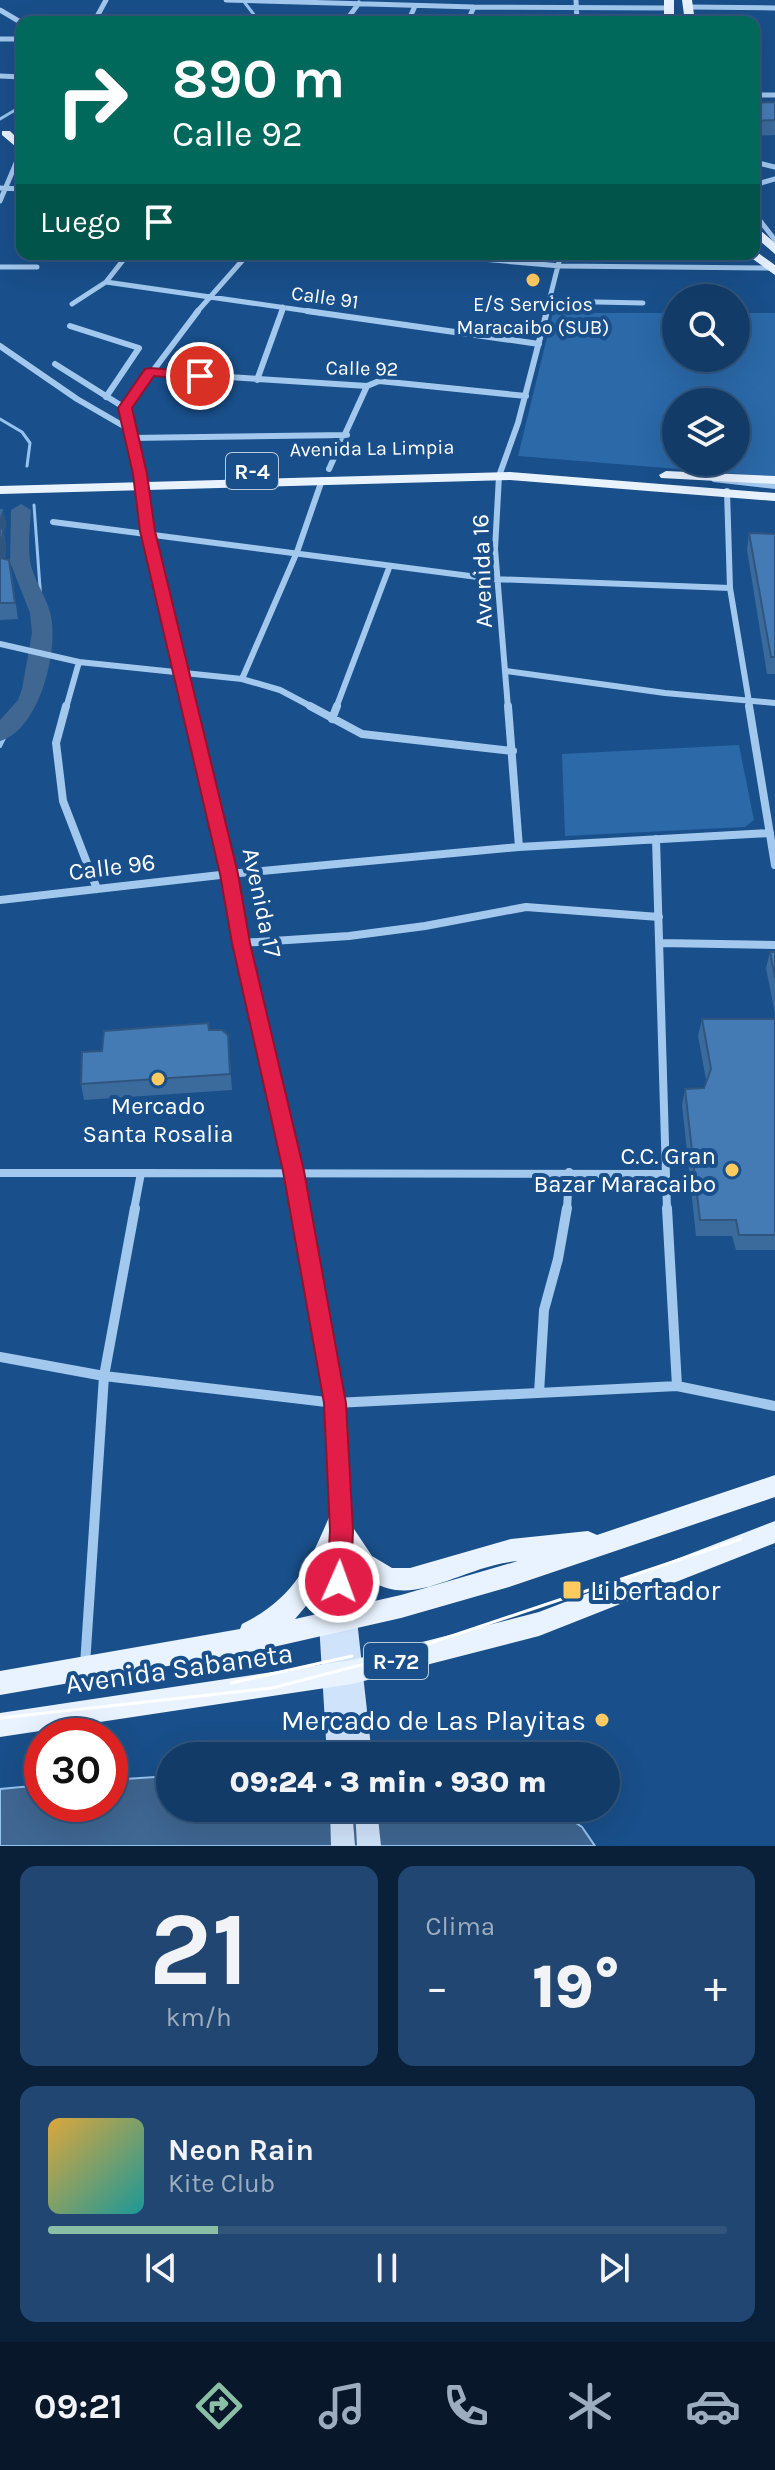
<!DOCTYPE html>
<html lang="es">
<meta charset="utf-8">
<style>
body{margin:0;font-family:Karla,sans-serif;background:#204671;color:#f1f3f6;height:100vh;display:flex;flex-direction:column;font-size:30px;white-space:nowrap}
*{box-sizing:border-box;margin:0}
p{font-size:26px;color:#9dadc0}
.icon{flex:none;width:44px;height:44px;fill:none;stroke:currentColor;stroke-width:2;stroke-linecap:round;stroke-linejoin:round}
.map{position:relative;height:1846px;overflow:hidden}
.drawer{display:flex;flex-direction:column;gap:20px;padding:20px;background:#0a2039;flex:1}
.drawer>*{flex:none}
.hud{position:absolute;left:16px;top:16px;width:744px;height:244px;border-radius:16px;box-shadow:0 8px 32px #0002,0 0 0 2px #32557c;background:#00695c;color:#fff;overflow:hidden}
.controls{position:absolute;left:662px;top:284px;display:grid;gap:16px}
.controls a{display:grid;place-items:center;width:88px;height:88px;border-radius:50%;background:#133b68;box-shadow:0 8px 32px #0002,0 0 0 2px #32557c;font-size:40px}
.speed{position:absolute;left:24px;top:1718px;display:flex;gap:16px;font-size:40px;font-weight:700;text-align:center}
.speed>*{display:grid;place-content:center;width:104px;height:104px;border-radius:50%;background:#133b68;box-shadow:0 8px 32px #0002,0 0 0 2px #32557c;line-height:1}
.speed .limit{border:12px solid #d22;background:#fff;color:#111}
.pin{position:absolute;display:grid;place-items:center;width:68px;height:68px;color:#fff;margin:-34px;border:4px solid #fff;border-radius:50%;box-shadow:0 2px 8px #0007}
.me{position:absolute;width:88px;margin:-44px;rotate:2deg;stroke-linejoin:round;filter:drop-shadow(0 0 6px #0008)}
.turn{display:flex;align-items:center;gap:28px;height:168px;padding:0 24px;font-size:36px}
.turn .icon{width:104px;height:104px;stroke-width:2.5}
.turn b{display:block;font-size:56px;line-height:68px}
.then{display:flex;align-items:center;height:76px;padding:0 24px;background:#0003;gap:16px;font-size:30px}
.big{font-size:60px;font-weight:800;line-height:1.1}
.drawer .tile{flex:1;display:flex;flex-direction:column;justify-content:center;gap:12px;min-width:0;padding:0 28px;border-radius:16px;background:#204671}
.drawer .dial{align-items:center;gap:0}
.dial b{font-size:104px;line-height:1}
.song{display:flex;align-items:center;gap:24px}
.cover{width:96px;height:96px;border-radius:12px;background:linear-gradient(135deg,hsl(40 70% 55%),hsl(180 70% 35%))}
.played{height:8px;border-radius:4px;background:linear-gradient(90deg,#8abfa5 25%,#32557c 25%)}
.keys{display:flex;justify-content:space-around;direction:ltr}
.heat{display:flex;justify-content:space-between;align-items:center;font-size:44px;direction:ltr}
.drawer .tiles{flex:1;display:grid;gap:20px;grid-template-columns:1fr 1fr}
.tile:last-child{grid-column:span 2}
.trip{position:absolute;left:156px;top:1742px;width:464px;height:80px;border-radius:40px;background:#133b68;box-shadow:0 8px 32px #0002,0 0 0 2px #32557c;font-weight:800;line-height:80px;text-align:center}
.menu{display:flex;height:128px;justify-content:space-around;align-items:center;background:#08182a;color:#9dadc0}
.menu .icon{width:56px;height:56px}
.menu .selected{color:#8abfa5}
.menu b{font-size:36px;color:#f1f3f6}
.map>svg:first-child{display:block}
.green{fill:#2b69a9;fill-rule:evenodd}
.water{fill:#3f6792;stroke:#95c3f0;stroke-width:2}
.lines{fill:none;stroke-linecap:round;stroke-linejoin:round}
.stream-far1{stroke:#95c3f0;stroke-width:3}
.stream{stroke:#95c3f0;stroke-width:4}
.river{fill:#3f6792;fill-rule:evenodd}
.minor-far3{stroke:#a2c8ee;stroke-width:5}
.minor-far2{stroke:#a2c8ee;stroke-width:6}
.minor-far1{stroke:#a2c8ee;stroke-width:8}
.minor{stroke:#a2c8ee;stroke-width:10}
.tertiary{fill:#a2c8ee;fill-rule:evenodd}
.secondary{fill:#cfe3fa;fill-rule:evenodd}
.primary{fill:#e9f3ff;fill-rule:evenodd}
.tram{stroke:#fff;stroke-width:3}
.wall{fill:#3b6a9c}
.shaded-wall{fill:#30567f}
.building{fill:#457bb5;stroke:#30567f;stroke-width:2}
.route{fill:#e11d48;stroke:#92132f;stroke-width:2}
.poi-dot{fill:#ffca5f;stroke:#194f8a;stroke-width:3}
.labels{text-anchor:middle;stroke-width:8;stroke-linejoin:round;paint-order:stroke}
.far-street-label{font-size:20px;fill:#fff;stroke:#194f8a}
.far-poi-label{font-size:20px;fill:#fff;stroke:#194f8a}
.shield{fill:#194f8a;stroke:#bacadc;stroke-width:2}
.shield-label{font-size:22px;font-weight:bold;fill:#fff}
.street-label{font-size:24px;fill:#fff;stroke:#194f8a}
.poi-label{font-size:24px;fill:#fff;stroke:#194f8a}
.near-poi-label{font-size:28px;fill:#fff;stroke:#194f8a;text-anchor:start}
.near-street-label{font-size:28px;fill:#fff;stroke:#194f8a}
</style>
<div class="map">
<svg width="775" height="1846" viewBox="0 0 775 1846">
<rect width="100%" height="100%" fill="#194f8a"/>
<!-- green -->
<path class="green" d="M553,313H676V358H736V313H775V477L518,456ZM676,402H736V462H676Z
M739,745L754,820L745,827L565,836L562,754Z"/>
<!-- water -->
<path class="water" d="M170,1776V1808H554L582,1827L595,1846H0V1789L42,1785V1804H110V1780Z"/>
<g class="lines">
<!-- stream-far1 -->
<path class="stream-far1" d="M245,3L255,16V22
M158,22L166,17L195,22
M0,119L22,106
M0,419L22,432L30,443L27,466
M19,708L45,656L34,505"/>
<!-- stream -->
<path class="stream" d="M0,746L20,706"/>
<!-- river -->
<path class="river" d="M21,504L31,510C30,526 28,544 30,560C32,577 45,594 50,612C60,647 40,730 0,741V720L18,700L22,689L32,633L30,613L10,562L11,510Z"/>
<!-- minor-far3 -->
<path class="minor-far3" d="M226,0L474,7L669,8
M576,0L577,22
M688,7L775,8
M0,10L22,23
M94,22L106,0
M345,22L359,3
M408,22L415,6
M467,22L474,7
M0,39H22
M0,76L22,77
M754,95H775
M754,162L775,167
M754,185L775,179
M0,188L22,189
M0,201L22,149
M754,213L775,240
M425,254L560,266L771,268
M0,267H37
M106,282L321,313
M550,301L643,303
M72,304L106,282L128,254
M196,313L248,254
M281,313L283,307
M546,313L561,254"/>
<!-- minor-far2 -->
<path class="minor-far2" d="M307,311L539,344
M70,326L139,348L106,397
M0,346L77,399L127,428
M55,364L125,408
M150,372L367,386L379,381L526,396
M257,380L282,311
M130,438L347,435
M329,469L367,386
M727,491L730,588L750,708
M53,522L493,579L730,588
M0,644L79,662L242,679L280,690L314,708
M506,671L665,693L775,703
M242,679L297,552L322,480
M66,708L79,662
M189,708L147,531L140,474L125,408L198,311
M336,708L389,568
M508,708L495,549L499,476L518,423L547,311"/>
<!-- minor-far1 -->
<path class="minor-far1" d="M66,706L56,743L63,801L97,889
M189,706L229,874L241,943L300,1210
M310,706L362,734L513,751
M508,706L519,847
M749,706L775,865
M332,719L337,706
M656,839L667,1210
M0,900L229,874L519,847L770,833
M241,943L349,936L425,926L526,907L659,917
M660,943L775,945
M0,1173H141
M134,1210L141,1173L665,1174
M567,1210L569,1172"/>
<!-- minor -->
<path class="minor" d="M300,1208L335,1403L341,1515
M667,1208L677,1386
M0,1357L104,1376L335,1403L677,1386L775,1406
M539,1393L544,1310L558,1259L567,1208
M333,1617L338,1609L341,1541
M85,1665L104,1376L135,1208"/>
<!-- tertiary -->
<path class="tertiary" d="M717,477L775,483V489L713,482L711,480Z"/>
<!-- secondary -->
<path class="secondary" d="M346,1609L354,1613L357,1620L372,1756H350L348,1742L349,1756H327L319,1623L322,1615L330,1612L337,1615Z
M330,1808H352L355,1846H331Z
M355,1808H377L381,1846H357Z"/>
<!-- primary -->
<path class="primary" d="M664,0H674V22H664Z
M682,0H692L695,22H685Z
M2,131H10L22,143V152L2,135Z
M754,225L775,243V254L754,236Z
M754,250L775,265V275L750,257L748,254H754Z
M666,471L775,476V484L661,478L659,475Z
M510,472L775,493V501L510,480L0,494V486Z
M775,1475V1497L509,1587L401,1618L260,1650L0,1695V1671L240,1629L242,1624C297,1597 310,1561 333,1508L341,1505L349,1508L353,1516L350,1523L372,1556L392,1568H410L511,1539L588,1531L597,1535ZM340,1548C395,1631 446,1568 518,1561L401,1595L295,1619L317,1593Z
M775,1521V1543L539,1636L352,1684L0,1737V1713L352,1660L539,1612Z"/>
<!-- tram -->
<path class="tram" d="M231,1683L352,1656
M0,1718L272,1688L380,1660L741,1539"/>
</g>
<!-- wall -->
<path class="wall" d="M775,102V135L754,136V103Z
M0,509H3L6,525L4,533L6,547L5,559L12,577L18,619L0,620Z
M749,533L775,534V674H767L747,550Z
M770,952H775V1014L766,968Z
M702,1019H775V1250H736L732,1236H696L682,1105L685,1089L704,1088L706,1080L698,1036Z
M228,1035L232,1090L84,1100L81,1084L102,1051Z"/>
<!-- shaded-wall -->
<path class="shaded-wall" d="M3,509L6,525L4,533L6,547L3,575L0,561V518Z"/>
<!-- building -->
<path class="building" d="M775,102V120L754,121V103Z
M0,522L3,531L0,554Z
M749,533L775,534V657H771Z
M0,558L9,560L15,603H0Z
M770,952H775V978Z
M702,1019H775V1235H739L736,1220H700L685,1089L704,1088L711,1069Z
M208,1023L209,1030H222L228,1035L230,1074L81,1084L82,1052L102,1051L104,1031Z"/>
<!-- route -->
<path class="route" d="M150,368L200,372L207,376L200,380L154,376L132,408L147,474L155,531L238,874L250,943L304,1171L346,1403L353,1530L351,1582L348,1591L339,1594L331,1591L327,1582L330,1530L324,1403L283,1171L232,943L220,874L140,531L133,474L118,408L145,369Z"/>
<!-- markers -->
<g class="poi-dot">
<circle cx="533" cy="280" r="8"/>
<circle cx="158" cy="1079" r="8"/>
<circle cx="732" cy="1170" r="8"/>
<rect x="562" y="1580" width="20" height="20" rx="4"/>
<circle cx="602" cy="1720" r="8"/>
</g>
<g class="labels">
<!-- far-street labels -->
<g class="far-street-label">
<text transform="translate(325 297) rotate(8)" y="7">Calle 91</text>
<text transform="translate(362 368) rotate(1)" y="7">Calle 92</text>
<text transform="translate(372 448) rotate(-1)" y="7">Avenida La Limpia</text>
</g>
<!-- far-poi labels -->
<g class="far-poi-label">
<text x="533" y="311">E/S Servicios<tspan x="533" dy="23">Maracaibo (SUB)</tspan></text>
</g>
<!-- shield labels -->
<g class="shield">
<rect x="226" y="453" width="52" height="36" rx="6"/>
<rect x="364" y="1643" width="64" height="36" rx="6"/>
</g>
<g class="shield-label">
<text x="252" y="479">R-4</text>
<text x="396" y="1669">R-72</text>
</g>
<!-- street labels -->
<g class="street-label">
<text transform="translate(482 571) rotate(-92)" y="8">Avenida 16</text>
<text transform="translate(112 867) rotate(-7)" y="8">Calle 96</text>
<text transform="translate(262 903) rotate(78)" y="8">Avenida 17</text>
</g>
<!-- poi labels -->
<g class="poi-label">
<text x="158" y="1114">Mercado<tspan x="158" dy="28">Santa Rosalia</tspan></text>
<text x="716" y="1164" text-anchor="end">C.C. Gran<tspan x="716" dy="28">Bazar Maracaibo</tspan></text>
</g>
<!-- near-poi labels -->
<g class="near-poi-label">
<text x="590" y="1600">Libertador</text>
<text x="586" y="1730" text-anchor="end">Mercado de Las Playitas</text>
</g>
<!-- near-street labels -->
<g class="near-street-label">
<text transform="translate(179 1668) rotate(-8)" y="10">Avenida Sabaneta</text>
</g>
</g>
</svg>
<div class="controls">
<a><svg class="icon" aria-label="search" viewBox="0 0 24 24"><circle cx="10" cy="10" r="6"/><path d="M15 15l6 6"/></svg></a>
<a><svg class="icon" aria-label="layers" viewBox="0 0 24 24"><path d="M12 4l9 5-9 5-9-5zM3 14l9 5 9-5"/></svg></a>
</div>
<div class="speed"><div class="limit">30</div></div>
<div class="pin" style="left:200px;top:376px;background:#d93025"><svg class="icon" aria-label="arrive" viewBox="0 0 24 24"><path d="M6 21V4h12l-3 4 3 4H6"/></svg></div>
<svg class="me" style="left:339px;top:1582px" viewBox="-20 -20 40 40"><circle r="17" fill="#e11d48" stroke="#fff" stroke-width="3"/><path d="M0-11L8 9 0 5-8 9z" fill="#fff"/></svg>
<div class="trip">09:24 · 3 min · 930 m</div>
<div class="hud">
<div class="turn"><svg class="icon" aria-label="right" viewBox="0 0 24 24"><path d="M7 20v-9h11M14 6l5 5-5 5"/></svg><div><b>890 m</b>Calle 92</div></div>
<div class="then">Luego<svg class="icon" aria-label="arrive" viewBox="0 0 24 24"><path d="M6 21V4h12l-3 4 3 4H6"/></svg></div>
</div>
</div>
<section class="drawer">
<div class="tiles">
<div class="tile dial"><b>21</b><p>km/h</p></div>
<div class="tile"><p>Clima</p>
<div class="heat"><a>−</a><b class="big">19°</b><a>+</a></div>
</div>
<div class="tile">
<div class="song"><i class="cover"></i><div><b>Neon Rain</b><p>Kite Club</p></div></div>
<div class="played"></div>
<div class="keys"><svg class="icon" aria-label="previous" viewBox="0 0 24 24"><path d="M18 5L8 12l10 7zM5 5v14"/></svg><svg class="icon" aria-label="pause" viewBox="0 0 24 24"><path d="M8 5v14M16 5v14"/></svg><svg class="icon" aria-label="next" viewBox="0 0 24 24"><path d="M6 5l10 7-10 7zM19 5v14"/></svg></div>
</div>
</div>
</section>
<nav class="menu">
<b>09:21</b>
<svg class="icon selected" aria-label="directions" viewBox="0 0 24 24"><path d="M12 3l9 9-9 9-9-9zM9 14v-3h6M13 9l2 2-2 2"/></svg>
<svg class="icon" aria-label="music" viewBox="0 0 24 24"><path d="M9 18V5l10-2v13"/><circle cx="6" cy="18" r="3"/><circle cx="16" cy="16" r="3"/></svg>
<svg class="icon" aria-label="phone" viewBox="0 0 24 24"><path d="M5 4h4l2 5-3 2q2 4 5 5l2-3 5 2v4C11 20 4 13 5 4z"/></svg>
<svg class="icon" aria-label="climate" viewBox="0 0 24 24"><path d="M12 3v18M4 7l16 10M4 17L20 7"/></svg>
<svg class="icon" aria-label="car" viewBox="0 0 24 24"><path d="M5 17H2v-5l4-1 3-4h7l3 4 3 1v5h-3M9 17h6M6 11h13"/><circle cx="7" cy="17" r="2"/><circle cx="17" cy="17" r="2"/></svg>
</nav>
